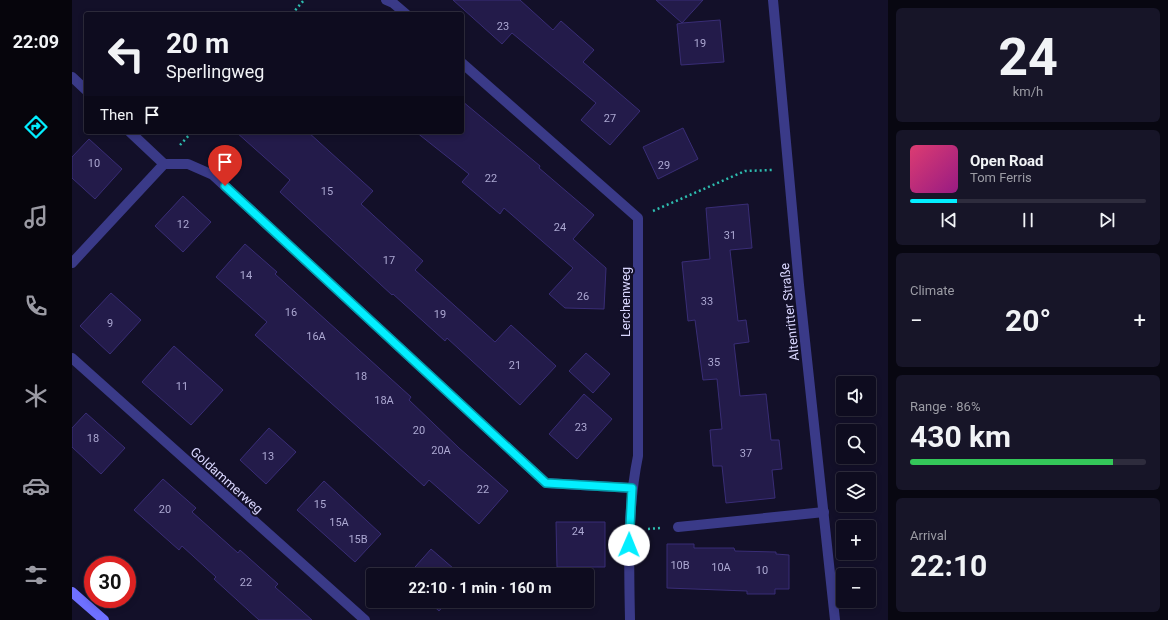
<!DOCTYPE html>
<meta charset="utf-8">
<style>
body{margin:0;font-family:Roboto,sans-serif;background:#171528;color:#f1f3f6;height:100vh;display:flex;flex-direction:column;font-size:15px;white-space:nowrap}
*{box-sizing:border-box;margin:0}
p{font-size:13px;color:#9b9ba4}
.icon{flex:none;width:22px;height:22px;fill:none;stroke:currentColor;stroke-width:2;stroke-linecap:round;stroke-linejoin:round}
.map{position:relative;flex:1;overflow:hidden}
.details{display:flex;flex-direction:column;gap:8px;padding:8px;background:#080711;width:280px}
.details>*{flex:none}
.guide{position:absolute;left:12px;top:12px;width:380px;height:122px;border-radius:4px;box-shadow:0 2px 6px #0003,0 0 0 1px #2e2c3d;background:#0e0c1f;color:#f1f3f6;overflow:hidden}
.buttons{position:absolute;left:764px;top:376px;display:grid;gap:8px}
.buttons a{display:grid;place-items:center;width:40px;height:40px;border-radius:4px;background:#0e0c1f;box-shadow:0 2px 6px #0003,0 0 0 1px #2e2c3d;font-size:20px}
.speed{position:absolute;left:12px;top:556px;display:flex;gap:8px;font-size:20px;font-weight:700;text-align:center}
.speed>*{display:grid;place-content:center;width:52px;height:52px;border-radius:50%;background:#0e0c1f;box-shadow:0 2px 6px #0003,0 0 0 1px #2e2c3d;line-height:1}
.speed .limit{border:6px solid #d22;background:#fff;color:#111}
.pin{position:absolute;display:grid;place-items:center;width:34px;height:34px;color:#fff;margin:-41px -17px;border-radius:50% 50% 50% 0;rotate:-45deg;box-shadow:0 0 4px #0007}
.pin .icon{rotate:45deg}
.me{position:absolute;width:44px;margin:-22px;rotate:1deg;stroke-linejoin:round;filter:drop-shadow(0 0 3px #0008)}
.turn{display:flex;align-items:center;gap:14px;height:84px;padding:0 16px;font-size:18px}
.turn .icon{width:52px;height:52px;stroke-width:2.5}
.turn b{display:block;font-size:28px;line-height:34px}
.then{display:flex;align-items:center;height:38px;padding:0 16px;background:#0003;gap:8px;font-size:15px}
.big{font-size:30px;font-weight:700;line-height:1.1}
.details .tile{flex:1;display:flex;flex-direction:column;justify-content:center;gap:6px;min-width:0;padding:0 14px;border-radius:6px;background:#171528}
.details .dial{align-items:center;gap:0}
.dial b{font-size:52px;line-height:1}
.song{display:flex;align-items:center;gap:12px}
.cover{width:48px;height:48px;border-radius:6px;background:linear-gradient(135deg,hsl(340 70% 55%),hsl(310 70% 35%))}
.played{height:4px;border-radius:2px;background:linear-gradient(90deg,#03eeff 20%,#2e2c3d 20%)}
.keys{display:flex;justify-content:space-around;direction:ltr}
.heat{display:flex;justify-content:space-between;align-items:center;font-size:22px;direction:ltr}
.charge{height:6px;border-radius:3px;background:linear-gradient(90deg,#34c759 86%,#2e2c3d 0)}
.trip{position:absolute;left:294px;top:568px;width:228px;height:40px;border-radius:4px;background:#0e0c1f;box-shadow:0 2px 6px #0003,0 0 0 1px #2e2c3d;font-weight:700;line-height:40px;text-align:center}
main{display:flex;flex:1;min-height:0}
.tab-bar{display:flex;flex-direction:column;width:72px;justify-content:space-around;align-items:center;background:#06050c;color:#9b9ba4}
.tab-bar .icon{width:28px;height:28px}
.tab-bar .current{color:#03eeff}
.tab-bar b{font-size:18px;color:#f1f3f6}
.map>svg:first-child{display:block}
.building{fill:#231b4a;stroke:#392d76}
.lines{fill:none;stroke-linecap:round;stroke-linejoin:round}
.path{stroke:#2ebcaf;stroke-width:2.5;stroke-dasharray:2 3;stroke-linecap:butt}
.lane{stroke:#3a3a88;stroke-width:10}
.street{stroke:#3a3a88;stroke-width:10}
.secondary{stroke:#6e70ff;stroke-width:10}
.route-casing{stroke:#029ba6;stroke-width:10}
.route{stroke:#03eeff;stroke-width:7}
.labels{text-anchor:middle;stroke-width:4;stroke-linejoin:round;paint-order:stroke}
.number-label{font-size:11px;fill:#aca8d2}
.street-label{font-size:13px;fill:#dad7ff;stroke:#131029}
</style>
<main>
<nav class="tab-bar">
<b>22:09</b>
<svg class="icon current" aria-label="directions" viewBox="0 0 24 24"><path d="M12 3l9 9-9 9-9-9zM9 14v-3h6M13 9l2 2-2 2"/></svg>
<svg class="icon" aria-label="music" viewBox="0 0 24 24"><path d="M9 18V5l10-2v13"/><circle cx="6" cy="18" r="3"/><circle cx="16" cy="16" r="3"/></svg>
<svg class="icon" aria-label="phone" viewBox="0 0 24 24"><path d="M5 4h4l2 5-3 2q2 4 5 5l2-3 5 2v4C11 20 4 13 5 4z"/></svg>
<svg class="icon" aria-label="climate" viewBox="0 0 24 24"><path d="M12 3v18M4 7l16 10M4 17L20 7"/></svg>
<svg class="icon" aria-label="car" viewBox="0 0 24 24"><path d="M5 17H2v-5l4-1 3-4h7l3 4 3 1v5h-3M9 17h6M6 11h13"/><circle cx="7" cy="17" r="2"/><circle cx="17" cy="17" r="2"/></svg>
<svg class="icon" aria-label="filters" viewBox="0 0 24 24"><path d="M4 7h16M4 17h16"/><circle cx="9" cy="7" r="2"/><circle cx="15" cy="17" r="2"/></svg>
</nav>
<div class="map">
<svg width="816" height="620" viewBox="0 0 816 620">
<rect width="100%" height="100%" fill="#131029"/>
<!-- building -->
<path class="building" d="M381,0H448L481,30L489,21L522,50L511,62L568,111L538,145L509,120L524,103L440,33L430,44Z
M584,0H631L610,23L648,20L652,62L609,65L605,24L610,23Z
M390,101L468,166L467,168L522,215L501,239L534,268L532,309L493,308L477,294L501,268L432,208L428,214L390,182L397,174L344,132H390Z
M611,128L626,159L586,179L571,147Z
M164,132H236L301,191L289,204L351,261L343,270L423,342L439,325L484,366L448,405L375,338L373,341L321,294L320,295L208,192L218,180Z
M17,139L50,169L23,199L0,178V157Z
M111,196L139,222L111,252L83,226Z
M676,204L680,248L658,250L666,321L674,320L677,342L662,344L668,396L694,394L699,440H707L710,469L700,470L703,498L654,503L650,466H641L638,430L650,429L645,379L631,380L623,320L616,321L610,262L638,259L634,208Z
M173,244L205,272L203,274L339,397L337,400L387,448L436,491L407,524L357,480L352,486L183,335L195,322L144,277Z
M39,293L69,320L38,354L8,326Z
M102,346L151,390L119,425L70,382Z
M514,353L538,374L521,393L497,371Z
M512,394L540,419L505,459L477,434Z
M14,413L53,448L29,474L0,447V428Z
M197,428L224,452L194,484L168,460Z
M91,479L124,508L120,512L166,553L168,550L206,584L203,587L240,620H187L142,579L144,577L110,546L107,550L62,510Z
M252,481L309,534L283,562L225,510Z
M484,522H533V567H485Z
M595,544H622V548H662L663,551L704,552V554L717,555V589H703V594H675V591L595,588Z
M359,549L389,575H336Z
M356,601H376L367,611Z"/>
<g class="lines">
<!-- path -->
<path class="path" d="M220,14L232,0
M108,145L120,132
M581,211L673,171L700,170
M576,529L589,528"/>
<!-- lane -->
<path class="lane" d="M606,527L752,512"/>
<!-- street -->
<path class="street" d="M314,0L321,3L334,14
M701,0L727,285L763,620
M390,63L566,218V456C555,510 557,565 558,620
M0,77L14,90
M58,132L92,164H116L141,175L474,483L560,488
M0,263L92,164
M0,358L293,620"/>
<!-- secondary -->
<path class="secondary" d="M0,592L32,620"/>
</g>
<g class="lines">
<!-- route casing -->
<g class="route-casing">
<path id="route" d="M153,186L474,483L560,488L557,545"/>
</g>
<!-- route -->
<use href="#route" class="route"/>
</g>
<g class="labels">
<!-- number labels -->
<g class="number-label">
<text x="431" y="30">23</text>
<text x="628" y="47">19</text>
<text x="538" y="122">27</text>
<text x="22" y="167">10</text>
<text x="592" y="169">29</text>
<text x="419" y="182">22</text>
<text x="255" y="195">15</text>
<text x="111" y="228">12</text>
<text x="488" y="231">24</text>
<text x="658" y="239">31</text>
<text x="317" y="264">17</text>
<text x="174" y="279">14</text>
<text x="511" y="300">26</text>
<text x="635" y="305">33</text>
<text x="219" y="316">16</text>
<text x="368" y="318">19</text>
<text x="38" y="327">9</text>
<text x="244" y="340">16A</text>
<text x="642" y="366">35</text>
<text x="443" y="369">21</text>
<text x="289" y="380">18</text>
<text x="110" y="390">11</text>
<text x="312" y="404">18A</text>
<text x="509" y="431">23</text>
<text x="347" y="434">20</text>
<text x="21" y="442">18</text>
<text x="369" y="454">20A</text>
<text x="674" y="457">37</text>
<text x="196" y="460">13</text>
<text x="411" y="493">22</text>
<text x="248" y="508">15</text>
<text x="93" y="513">20</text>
<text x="267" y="526">15A</text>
<text x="506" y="535">24</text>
<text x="286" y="543">15B</text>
<text x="608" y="569">10B</text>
<text x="649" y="571">10A</text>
<text x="690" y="574">10</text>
<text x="174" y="586">22</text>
</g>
<!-- street labels -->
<g class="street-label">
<text transform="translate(553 302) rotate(-90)" y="5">Lerchenweg</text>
<text transform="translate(717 312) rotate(-96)" y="5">Altenritter Straße</text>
<text transform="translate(155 480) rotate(42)" y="5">Goldammerweg</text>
</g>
</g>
</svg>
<div class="buttons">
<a><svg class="icon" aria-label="sound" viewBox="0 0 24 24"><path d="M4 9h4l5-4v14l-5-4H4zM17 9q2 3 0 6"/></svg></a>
<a><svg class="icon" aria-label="search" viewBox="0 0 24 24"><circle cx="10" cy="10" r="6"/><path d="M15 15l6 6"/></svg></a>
<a><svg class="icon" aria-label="layers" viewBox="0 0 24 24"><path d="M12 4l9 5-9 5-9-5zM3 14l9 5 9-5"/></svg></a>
<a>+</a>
<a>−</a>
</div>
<div class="speed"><div class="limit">30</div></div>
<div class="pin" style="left:153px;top:186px;background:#d93025"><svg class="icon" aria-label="arrive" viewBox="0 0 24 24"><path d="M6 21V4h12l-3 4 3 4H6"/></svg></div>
<svg class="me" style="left:557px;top:545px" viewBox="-20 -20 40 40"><circle r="19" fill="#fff"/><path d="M0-13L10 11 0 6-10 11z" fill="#03eeff"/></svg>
<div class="trip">22:10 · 1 min · 160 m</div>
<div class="guide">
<div class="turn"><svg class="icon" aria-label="left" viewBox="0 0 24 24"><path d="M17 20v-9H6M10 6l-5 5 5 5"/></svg><div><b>20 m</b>Sperlingweg</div></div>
<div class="then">Then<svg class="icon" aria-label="arrive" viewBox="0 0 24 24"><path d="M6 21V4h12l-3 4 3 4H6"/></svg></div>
</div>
</div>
<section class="details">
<div class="tile dial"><b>24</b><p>km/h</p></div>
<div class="tile">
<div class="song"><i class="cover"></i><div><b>Open Road</b><p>Tom Ferris</p></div></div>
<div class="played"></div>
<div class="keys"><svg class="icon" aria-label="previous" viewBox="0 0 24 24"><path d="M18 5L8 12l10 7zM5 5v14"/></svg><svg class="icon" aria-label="pause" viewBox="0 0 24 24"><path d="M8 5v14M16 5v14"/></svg><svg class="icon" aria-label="next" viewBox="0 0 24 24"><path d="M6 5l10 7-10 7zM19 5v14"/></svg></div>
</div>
<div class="tile"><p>Climate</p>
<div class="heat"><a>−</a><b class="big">20°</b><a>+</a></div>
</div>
<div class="tile"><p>Range · 86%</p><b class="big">430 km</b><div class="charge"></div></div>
<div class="tile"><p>Arrival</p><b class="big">22:10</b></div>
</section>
</main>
